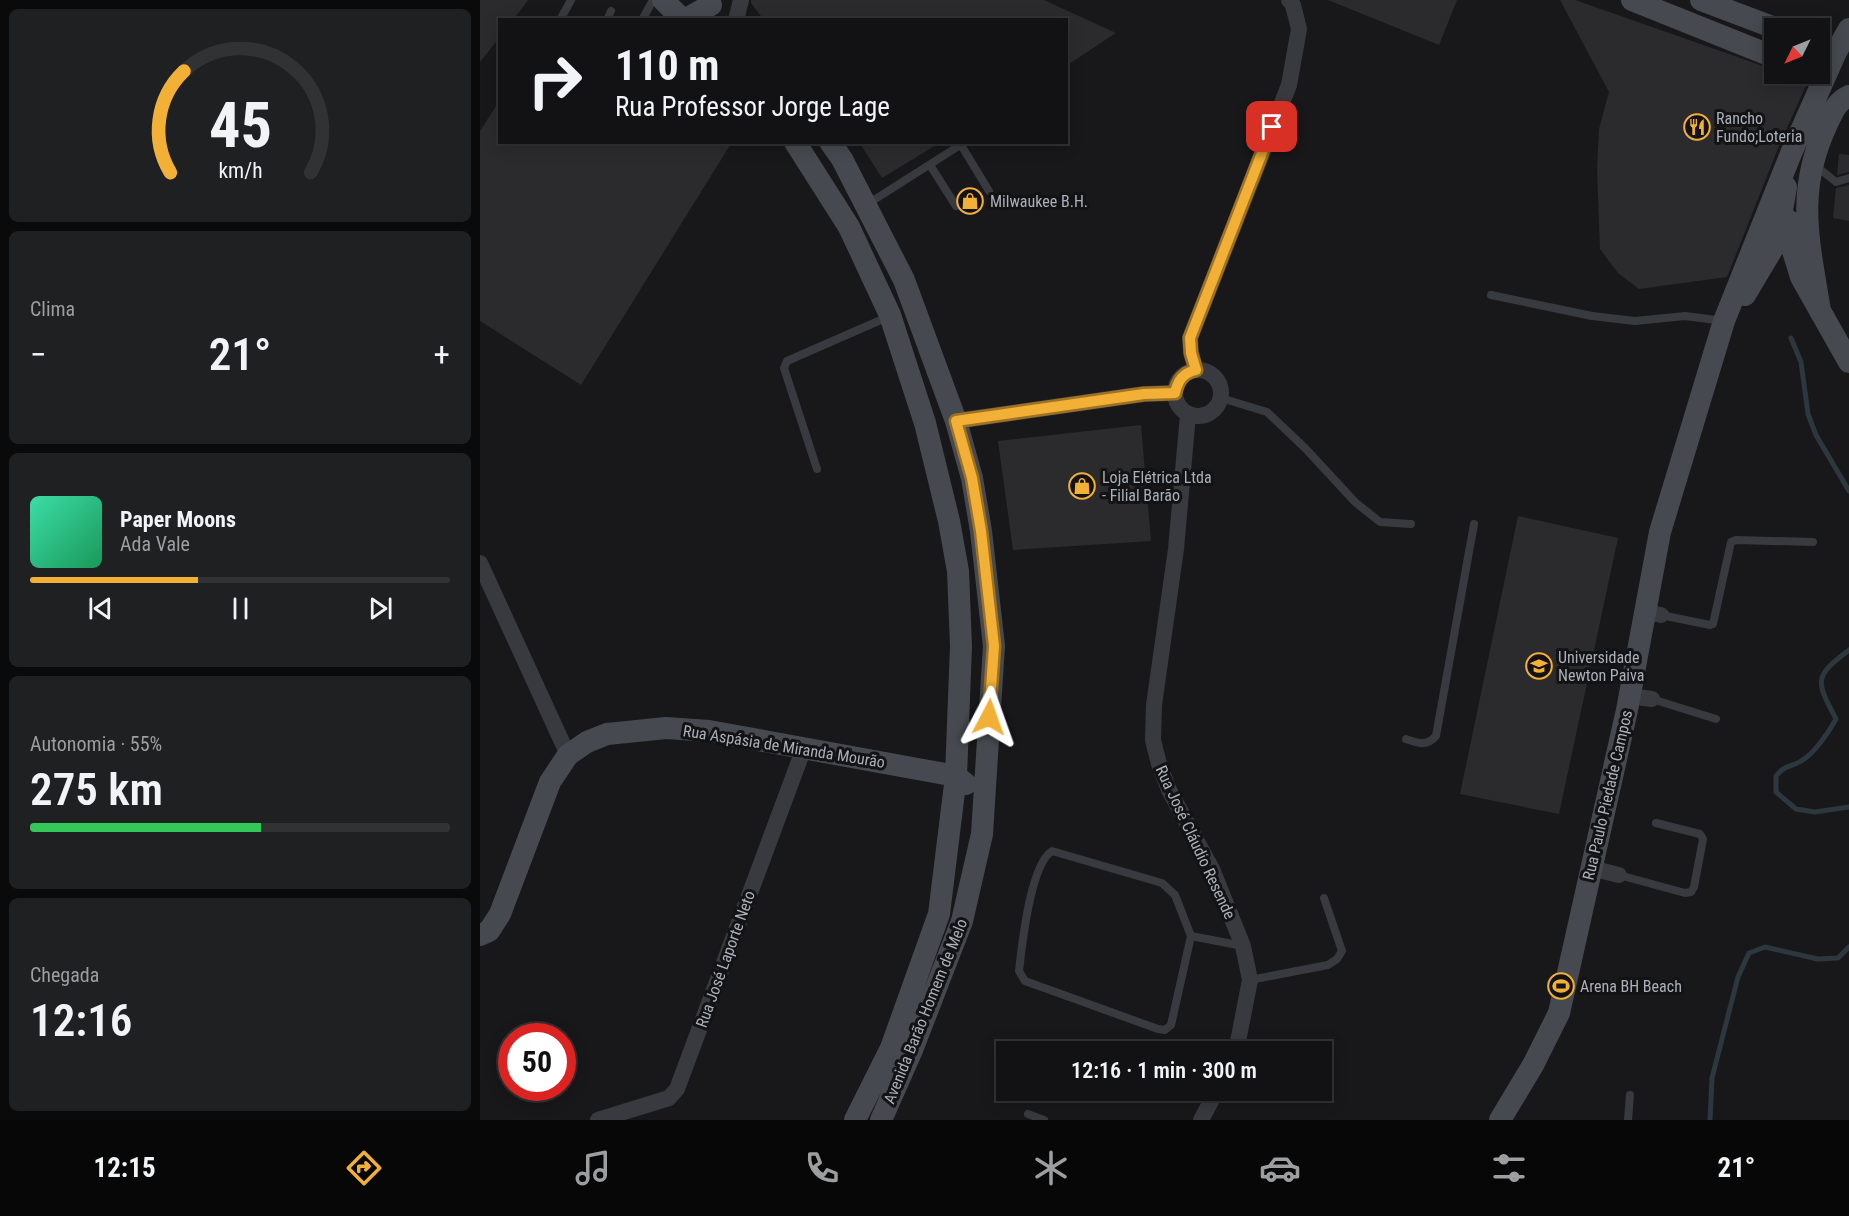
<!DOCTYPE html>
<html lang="pt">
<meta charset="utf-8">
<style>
body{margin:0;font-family:"Roboto Condensed",sans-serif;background:#1f2022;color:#f1f3f6;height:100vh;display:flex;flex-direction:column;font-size:22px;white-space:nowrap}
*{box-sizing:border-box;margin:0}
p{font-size:20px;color:#9c9ea0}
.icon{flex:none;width:33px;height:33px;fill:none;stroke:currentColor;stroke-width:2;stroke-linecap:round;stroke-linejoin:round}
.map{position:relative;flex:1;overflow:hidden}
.sheet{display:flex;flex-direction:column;gap:9px;padding:9px;background:#0a0a0b;width:480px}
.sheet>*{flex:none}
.guide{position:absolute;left:18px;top:18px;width:570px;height:126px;border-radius:0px;box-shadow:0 3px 15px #0003,0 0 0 2px #313234;background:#121214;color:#f1f3f6;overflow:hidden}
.needle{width:39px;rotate:227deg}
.buttons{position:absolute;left:1284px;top:18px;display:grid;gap:12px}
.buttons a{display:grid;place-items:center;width:66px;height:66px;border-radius:0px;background:#121214;box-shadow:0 3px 15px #0003,0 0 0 2px #313234;font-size:30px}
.speed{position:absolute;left:18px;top:1023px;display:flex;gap:12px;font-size:30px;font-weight:700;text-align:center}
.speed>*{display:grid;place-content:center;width:78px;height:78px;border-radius:50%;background:#121214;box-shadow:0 3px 15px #0003,0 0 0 2px #313234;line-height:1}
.speed .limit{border:9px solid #d22;background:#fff;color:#111}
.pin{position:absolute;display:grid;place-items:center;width:51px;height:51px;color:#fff;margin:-26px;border-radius:12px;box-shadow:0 3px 9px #0006}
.me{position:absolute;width:66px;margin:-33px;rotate:4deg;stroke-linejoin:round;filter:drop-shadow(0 0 4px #0008)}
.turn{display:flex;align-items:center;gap:21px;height:126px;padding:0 18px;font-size:27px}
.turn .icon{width:78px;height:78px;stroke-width:2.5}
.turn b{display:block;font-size:42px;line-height:51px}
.big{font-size:45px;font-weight:600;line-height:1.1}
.sheet .card{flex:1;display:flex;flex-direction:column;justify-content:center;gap:9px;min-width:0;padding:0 21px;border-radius:9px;background:#1f2022}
.sheet .dial{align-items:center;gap:0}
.dial svg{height:156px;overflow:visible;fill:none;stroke:#313234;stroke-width:7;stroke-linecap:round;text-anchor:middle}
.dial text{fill:#f1f3f6;stroke:none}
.song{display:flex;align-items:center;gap:18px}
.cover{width:72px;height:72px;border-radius:9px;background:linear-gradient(135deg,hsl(160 70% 55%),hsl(150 70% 35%))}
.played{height:6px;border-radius:3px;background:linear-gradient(90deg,#f3b036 40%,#313234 40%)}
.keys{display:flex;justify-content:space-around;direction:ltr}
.heat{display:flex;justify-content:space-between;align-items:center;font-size:33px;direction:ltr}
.charge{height:9px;border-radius:4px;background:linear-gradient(90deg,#34c759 55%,#313234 0)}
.trip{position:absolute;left:516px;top:1041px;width:336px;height:60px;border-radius:0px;background:#121214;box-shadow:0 3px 15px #0003,0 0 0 2px #313234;font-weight:600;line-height:60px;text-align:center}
.tabs{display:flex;height:96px;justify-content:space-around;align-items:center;background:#070708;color:#9c9ea0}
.tabs .icon{width:42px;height:42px}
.tabs .on{color:#f3b036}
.tabs b{font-size:27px;color:#f1f3f6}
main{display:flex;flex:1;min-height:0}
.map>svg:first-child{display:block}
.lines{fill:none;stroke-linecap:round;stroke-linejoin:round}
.stream{stroke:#2d373e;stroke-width:5}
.building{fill:#2b2b2e}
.lane{stroke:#393a3f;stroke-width:8}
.street{stroke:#393a3f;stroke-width:16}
.secondary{stroke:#46494f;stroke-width:22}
.route-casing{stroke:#9e7223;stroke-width:15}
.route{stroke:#f3b036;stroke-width:10}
.labels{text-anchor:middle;stroke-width:6;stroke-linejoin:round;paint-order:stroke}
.poi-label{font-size:16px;fill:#aaafba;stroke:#131315;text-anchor:start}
.street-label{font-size:16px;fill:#aaafba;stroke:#131315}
</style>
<main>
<section class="sheet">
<div class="card dial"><svg viewBox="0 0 100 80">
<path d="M14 69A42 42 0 1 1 86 69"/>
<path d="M14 69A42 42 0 0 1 21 17" stroke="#f3b036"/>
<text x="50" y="56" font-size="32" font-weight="700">45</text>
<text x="50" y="72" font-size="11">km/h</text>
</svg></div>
<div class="card"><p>Clima</p>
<div class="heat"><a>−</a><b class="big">21°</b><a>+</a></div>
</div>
<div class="card">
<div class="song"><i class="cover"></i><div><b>Paper Moons</b><p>Ada Vale</p></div></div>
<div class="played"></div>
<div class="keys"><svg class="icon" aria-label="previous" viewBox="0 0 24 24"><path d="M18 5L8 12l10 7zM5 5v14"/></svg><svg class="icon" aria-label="pause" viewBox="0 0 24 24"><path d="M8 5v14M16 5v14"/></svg><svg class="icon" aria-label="next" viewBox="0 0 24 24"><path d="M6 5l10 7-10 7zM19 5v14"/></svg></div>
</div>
<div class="card"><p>Autonomia · 55%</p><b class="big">275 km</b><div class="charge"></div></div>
<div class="card"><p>Chegada</p><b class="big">12:16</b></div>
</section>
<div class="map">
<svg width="1369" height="1120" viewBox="0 0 1369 1120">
<rect width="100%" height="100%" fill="#18181a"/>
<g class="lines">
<!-- stream -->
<path class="stream" d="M1311,338L1321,362L1328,414L1336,435L1369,491
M1369,650C1333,677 1336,681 1356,719C1349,732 1334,754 1321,761C1310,768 1306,764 1296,776V792L1316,809L1335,812L1369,807
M1230,1120L1232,1078L1258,977L1269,953L1285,947L1338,959L1358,958L1369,947"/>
</g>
<!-- building -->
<path class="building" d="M0,0H48L33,20H20V37L0,62Z
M271,0H564L636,33L586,66V20H284L271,3Z
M848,0H977L959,45Z
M1080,0H1095L1249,54L1294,70V74H1307L1328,81L1299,146L1247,277L1159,289L1138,273L1120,249L1117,169L1119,129L1129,92Z
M20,100V142H252L101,385L0,321V131Z
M379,142H461L402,178Z
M1359,154L1369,155V172L1357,175Z
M1369,185V221L1353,218L1356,188Z
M661,425L671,541L533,550L518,441Z
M1038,516L1138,538L1079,814L980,794Z"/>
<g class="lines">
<!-- lane -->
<path class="lane" d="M80,20L91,0
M127,20L131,11
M162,20L173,0
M481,145L509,191
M450,165L476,206
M1336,166L1356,182L1369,178
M386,205L485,142
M1011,295L1112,316L1155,321L1205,316L1244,321
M741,398L787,412L825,448L875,502L900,522L931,524
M337,469L304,368L307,361L410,316
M1181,615L1230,625L1233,624L1251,542L1256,540L1333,542
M1172,699L1236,719
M926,739C938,743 946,747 956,736L994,524
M572,851L682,883L695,895L711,936L691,1025L685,1030L678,1029L545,981L539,971C542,945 550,865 572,851Z
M1139,875L1205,893L1211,892L1214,887L1223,839L1220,834L1176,823
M711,936L763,946
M770,980L848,965L857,959L862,951L844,898
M548,1114L564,1120
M1148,1120L1150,1095"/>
<!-- street -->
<path class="street" d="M256,20L261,0
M695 393a23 23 0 1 1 46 0a23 23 0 1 1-46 0Z
M716,370L711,353L710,338L809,85L819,29L813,5L809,0
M708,415L696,549L674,705L673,740L679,764L689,790L732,869L763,946L770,980L756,1052
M476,421L664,394L695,393
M0,563L88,755
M1165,612L1181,615
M1149,696L1172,699
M1111,868L1139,875
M118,1120L189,1098L197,1089L324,748
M721,1120L737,1090"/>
<!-- secondary -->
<path class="secondary" d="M183,0L203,20
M1152,0L1294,57
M1221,0L1295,28
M204,20L231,5
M315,142L369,227L410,315L445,423L469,521L478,571L481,646L476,776L459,914L411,1048L375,1120
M350,142L362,159L424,280L476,421L492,478L501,531L514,646L502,834L482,921L432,1050L401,1120
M1306,187L1302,210L1306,228L1321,277L1369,362
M1265,295L1309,221
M1340,311C1329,241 1315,192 1347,124C1353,112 1356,102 1369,96
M0,935L9,931L20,914L70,782L88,755L107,742L127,734L186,728L229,731L476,776L486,784
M1020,1120L1053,1065L1079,1013L1147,710L1180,532L1244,321L1312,151L1356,52L1369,29"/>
</g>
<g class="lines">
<!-- route casing -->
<g class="route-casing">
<path id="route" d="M509,717L514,646L501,531L492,478L476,421L664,394L695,393C698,380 703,373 716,370L711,353L710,338L792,127"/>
</g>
<!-- route -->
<use href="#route" class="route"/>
</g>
<!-- icons -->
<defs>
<g id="restaurant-ring" transform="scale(1.35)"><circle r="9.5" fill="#131315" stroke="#f3b036" stroke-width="1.5"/><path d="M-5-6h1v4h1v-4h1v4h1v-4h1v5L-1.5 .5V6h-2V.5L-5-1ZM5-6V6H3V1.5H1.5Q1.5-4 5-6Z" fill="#f3b036"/></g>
<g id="shop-ring" transform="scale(1.35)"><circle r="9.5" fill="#131315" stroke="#f3b036" stroke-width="1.5"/><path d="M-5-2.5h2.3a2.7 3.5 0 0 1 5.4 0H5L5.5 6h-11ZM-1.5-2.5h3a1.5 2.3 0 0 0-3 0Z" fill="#f3b036"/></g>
<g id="university-ring" transform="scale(1.35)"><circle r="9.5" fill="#131315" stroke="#f3b036" stroke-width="1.5"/><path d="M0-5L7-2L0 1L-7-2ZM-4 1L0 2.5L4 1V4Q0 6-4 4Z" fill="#f3b036"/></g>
<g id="stadium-ring" transform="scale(1.35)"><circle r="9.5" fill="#131315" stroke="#f3b036" stroke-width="1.5"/><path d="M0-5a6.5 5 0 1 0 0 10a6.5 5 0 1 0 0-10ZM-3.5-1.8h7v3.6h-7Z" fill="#f3b036"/></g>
</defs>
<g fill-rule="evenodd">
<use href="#restaurant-ring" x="1217" y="127"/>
<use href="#shop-ring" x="490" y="201"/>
<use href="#shop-ring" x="602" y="486"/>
<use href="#university-ring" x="1059" y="666"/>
<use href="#stadium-ring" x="1081" y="986"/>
</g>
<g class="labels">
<!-- poi labels -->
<g class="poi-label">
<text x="1236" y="124">Rancho<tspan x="1236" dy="18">Fundo;Loteria</tspan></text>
<text x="510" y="207">Milwaukee B.H.</text>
<text x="622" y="483">Loja Elétrica Ltda<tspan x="622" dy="18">- Filial Barão</tspan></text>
<text x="1078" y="663">Universidade<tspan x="1078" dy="18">Newton Paiva</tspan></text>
<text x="1100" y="992">Arena BH Beach</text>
</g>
<!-- street labels -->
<g class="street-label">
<text transform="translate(304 746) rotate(9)" y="6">Rua Aspásia de Miranda Mourão</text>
<text transform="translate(1127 795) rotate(-77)" y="6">Rua Paulo Piedade Campos</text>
<text transform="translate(716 842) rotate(65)" y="6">Rua José Cláudio Resende</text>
<text transform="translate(245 959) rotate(-70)" y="6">Rua José Laporte Neto</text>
<text transform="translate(445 1011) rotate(-68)" y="6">Avenida Barão Homem de Melo</text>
</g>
</g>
</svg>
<div class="buttons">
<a><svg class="needle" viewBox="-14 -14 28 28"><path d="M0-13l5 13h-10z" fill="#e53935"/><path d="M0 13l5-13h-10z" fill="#9c9ea0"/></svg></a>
</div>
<div class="speed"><div class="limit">50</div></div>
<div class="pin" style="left:792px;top:127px;background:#d93025"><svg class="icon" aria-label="arrive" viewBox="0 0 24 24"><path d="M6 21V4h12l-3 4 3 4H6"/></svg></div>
<svg class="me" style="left:509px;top:717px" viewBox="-20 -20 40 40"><path d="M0-17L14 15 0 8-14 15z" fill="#f3b036" stroke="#fff" stroke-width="4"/></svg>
<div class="trip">12:16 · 1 min · 300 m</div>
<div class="guide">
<div class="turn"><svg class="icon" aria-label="right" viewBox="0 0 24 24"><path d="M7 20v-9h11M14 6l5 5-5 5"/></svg><div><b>110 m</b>Rua Professor Jorge Lage</div></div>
</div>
</div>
</main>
<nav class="tabs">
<b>12:15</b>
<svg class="icon on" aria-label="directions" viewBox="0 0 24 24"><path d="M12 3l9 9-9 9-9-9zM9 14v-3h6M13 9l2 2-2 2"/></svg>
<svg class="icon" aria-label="music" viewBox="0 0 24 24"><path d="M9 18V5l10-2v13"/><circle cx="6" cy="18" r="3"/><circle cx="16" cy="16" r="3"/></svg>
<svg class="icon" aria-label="phone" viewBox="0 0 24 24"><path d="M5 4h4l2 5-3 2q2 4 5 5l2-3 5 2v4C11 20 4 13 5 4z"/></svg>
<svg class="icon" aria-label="climate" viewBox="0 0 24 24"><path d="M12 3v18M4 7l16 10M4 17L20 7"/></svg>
<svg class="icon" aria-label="car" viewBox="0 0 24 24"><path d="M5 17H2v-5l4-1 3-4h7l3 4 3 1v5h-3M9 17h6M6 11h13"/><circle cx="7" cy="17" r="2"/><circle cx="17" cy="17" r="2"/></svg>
<svg class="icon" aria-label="filters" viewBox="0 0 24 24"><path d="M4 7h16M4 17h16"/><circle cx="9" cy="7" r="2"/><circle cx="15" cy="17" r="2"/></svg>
<b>21°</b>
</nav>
